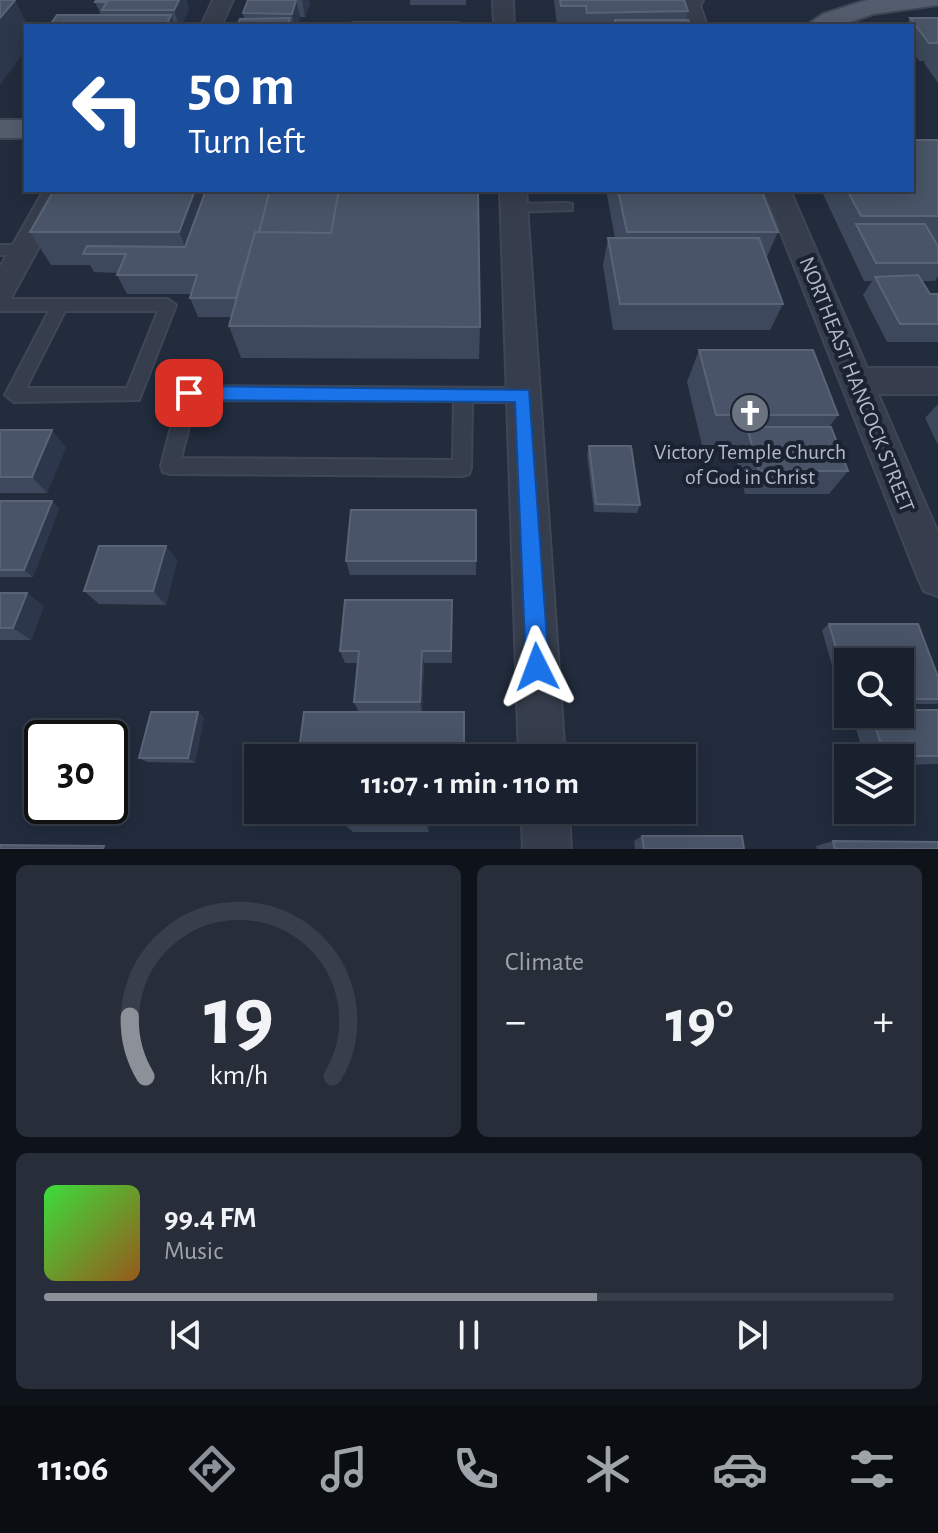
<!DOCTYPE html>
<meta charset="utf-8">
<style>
body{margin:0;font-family:"Alegreya Sans",sans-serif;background:#272e3a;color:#f1f3f6;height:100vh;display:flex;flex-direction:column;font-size:30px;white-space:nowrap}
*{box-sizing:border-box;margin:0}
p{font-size:26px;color:#9fa3aa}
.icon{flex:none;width:44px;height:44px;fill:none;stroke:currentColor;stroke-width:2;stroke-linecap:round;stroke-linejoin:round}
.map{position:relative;height:849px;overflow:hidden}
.drawer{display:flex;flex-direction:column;gap:16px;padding:16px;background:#0e1219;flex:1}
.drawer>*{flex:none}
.guide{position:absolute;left:24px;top:24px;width:890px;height:168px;border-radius:0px;box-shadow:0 4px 20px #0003,0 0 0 2px #383e4a;background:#1a4fa0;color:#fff;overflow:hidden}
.controls{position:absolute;left:834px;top:648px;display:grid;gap:16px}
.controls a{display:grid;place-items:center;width:80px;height:80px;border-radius:0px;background:#1a212e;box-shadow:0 4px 20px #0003,0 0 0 2px #383e4a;font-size:40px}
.speed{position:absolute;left:24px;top:720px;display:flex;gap:16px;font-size:40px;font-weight:700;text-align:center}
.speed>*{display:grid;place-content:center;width:104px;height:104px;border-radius:50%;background:#1a212e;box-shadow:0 4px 20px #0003,0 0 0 2px #383e4a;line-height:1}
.speed .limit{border:4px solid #111;border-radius:12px;background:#fff;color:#111}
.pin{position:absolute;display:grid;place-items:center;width:68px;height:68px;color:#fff;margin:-34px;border-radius:16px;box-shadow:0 4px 12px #0006}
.me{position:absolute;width:88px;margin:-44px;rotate:357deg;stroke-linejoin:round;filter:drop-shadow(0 0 6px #0008)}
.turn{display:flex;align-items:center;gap:28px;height:168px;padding:0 32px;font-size:36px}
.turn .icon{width:104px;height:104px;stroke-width:2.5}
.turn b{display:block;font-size:56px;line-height:68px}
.big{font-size:60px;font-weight:700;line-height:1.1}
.drawer .tile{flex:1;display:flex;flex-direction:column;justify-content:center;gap:12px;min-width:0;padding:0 28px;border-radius:12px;background:#272e3a}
.drawer .dial{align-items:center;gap:0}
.dial svg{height:208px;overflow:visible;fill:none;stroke:#383e4a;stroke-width:7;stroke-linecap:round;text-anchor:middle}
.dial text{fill:#f1f3f6;stroke:none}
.song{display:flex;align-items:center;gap:24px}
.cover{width:96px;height:96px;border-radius:12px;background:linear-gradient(135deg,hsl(120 70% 55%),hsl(30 70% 35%))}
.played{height:8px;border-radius:4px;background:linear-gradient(90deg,#8c9099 65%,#383e4a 65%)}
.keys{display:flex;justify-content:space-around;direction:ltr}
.heat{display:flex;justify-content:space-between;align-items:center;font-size:44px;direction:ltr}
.drawer .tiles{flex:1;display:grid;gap:16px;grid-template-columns:1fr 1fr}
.tile:last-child{grid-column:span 2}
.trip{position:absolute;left:244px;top:744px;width:452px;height:80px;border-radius:0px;background:#1a212e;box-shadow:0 4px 20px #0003,0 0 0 2px #383e4a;font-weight:700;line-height:80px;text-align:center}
.tab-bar{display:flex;height:128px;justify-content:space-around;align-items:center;background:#0a0d12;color:#9fa3aa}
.tab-bar .icon{width:56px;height:56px}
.tab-bar .active{color:#8c9099}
.tab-bar b{font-size:36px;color:#f1f3f6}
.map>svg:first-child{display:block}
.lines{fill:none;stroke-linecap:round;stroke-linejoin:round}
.lane-casing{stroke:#3f4756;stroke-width:4}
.street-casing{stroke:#3f4756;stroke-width:4}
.primary-casing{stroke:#3f4756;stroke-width:4}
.lane{fill:#363e4d;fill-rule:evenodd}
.street{fill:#363e4d;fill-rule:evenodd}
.primary{fill:#545d6d;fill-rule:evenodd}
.wall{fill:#3d485c}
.shaded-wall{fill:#2d374b}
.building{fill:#495468;stroke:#5a6477;stroke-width:2}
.route{fill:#1a73e8;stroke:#114b97;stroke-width:2}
.labels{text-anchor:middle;stroke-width:8;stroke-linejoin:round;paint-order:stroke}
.street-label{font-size:22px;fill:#b1b9c9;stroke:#1b2332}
.poi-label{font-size:22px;fill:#b1b9c9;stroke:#1b2332}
</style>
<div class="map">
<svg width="938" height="849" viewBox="0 0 938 849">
<rect width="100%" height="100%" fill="#222c3d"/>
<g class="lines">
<!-- lane casing -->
<g class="lane-casing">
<path id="lane" d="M353,23H458L463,26H348Z
M567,203L572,204V210L513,212L506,208L513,204Z
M0,245H24L31,250L24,255H0Z
M0,299H168L176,305L139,400L14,402L5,395L49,311H0ZM65,311H158L127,388H26Z
M189,386L523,388L532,395L523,402H472L471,468L469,474L462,476L170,474L163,472L161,466L180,393ZM196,400L454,401L453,460L181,458Z"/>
</g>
<!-- street casing -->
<g class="street-casing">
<path id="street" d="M213,0H233L221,26H201Z
M493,0H513L514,26H494Z
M683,0H703L700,6L707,26H687L680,6Z
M44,190H70L10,300L0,303V267Z
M500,190H526L565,758H519Z
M764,190H790L867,368H938V394H878L938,533V596L924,591L918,578Z
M521,810H569L571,849H523Z"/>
</g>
<!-- primary casing -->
<g class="primary-casing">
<path id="primary" d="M867,0H938V5L873,14L839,26H806L823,14Z
M0,120H26V138H0Z"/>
</g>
<!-- lane -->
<use href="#lane" class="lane"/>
<!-- street -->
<use href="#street" class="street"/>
<!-- primary -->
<use href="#primary" class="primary"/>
</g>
<!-- wall -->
<path class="wall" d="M96,0H186L189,9L181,26H50V25L101,15L95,2Z
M248,0H309L310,4L305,17H300L297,26H237L244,19L243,13Z
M410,0H466V5H410Z
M554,0H684L688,11L686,20L691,26H557Z
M910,18H938V83L924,63L925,61H919L912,51V26H906Z
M938,140V243H936L938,246V276L935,281H922L930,294H938V342H887L863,295L872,281H864L821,190H912Z
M54,190L480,327L479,359L241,358L229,326L231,317H198L190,298L191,294H127L117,275L119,273L94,272L90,265H51L30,232Z
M606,190H761L778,232L766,259L783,304L770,330H613L603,265L608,238H615Z
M699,350L838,415L829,427L848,471L829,494H745L734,451L737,445H702L687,382Z
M938,404V445L925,418Z
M0,430L66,447L47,493H0Z
M589,446L640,505L637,513L594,512L587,455Z
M0,501H52L59,509L33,577H0Z
M476,510V575H350L346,561Z
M166,546L177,560L166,605L99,604L84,591Z
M0,593L44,606L31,640H0Z
M452,600V663H424L422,712H359L354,702L358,663H345L340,651Z
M829,624L938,677V703L936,704H900V662H848V704H843L822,630Z
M938,710V764L900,765V758H865L853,719L862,714H900Z
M204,717L195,763L147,762L139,758Z
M346,810H430L429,832H353L345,825Z
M642,836L744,849H635L634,841Z
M833,841L938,849H817L816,846Z"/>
<!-- shaded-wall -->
<path class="shaded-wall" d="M15,0L28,26H26V50L0,85V18Z
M179,0H186L189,9L181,26H179L174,10Z
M296,0L300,17L297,26H294L292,14Z
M302,0H309L310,4L305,17Z
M171,15L175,26H166Z
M195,190H219L193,265L179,232Z
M52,430L66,447L47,493L32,477Z
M52,501L59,509L33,577L24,570Z
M166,546L177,560L166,605L153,591Z
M27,593L44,606L31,640L13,628Z
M422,651L424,663L422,712L420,702Z
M198,712L204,717L195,763L188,758Z
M427,810H430L429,832L426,825Z"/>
<!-- building -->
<path class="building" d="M0,0H15L0,18Z
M96,0H179L174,10H102L107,2H95Z
M248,0H296L292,14L243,13Z
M560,0H684L688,11L587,13L586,6H561Z
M57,15H171L166,26L50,25Z
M290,18L287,26H237L240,19Z
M910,18H938V43H929Z
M615,20H688L691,26H616Z
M912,140H938V216H861L847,190H912Z
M54,190H195L179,232H30Z
M206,190H270L259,232H255L236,298H190L197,275H117L126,254H83L87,246L185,247Z
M270,190H339L331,233L259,232Z
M339,190H478L480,327L229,326L255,232L331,233Z
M618,190H761L778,232H627Z
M856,224H925L938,246V263H876Z
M608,238H759L783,304H620Z
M918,275L930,294H938V324H900L875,277Z
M699,350H813L838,415H716Z
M747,427H831L848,471H759Z
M0,430H52L32,477H0Z
M589,446H631L640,505L596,504Z
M0,501H52L24,570H0Z
M351,510H476V561H346Z
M99,546H166L153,591H84Z
M0,593H27L13,628H0Z
M345,600H452L451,651H422L420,702H354L359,651H340Z
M829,624H918L938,677V699H900V662H848V688Z
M900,710H938V756H885L871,714H900Z
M151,712H198L188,758H139Z
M304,712H464V758H298Z
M346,810H427L426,825H345Z
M642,836H742L744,849H644Z
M833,841L938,842V849H835Z
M0,845L104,846L103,849H0Z"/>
<!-- route -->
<path class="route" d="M189,386L529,390L549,667L545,675L537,679L529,675L526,667L515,402L189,400L180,393Z"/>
<!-- icons -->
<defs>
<g id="church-disc" transform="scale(2)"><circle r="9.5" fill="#6b7280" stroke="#1b2332"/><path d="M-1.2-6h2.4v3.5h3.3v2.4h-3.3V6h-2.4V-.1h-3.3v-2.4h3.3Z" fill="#fff"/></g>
</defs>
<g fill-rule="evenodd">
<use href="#church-disc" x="750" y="413"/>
</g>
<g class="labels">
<!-- street labels -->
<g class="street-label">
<text transform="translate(858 384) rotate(68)" y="8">NORTHEAST HANCOCK STREET</text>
</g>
<!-- poi labels -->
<g class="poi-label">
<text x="750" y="459">Victory Temple Church<tspan x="750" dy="25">of God in Christ</tspan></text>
</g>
</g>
</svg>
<div class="controls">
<a><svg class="icon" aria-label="search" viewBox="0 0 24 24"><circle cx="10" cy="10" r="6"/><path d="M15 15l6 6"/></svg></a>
<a><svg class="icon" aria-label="layers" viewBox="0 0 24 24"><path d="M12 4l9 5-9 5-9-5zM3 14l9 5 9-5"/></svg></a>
</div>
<div class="speed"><div class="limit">30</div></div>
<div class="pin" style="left:189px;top:393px;background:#d93025"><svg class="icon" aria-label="arrive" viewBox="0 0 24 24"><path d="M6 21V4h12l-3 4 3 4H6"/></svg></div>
<svg class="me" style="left:537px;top:667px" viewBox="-20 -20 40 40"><path d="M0-17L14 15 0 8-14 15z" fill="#1a73e8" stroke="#fff" stroke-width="4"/></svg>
<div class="trip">11:07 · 1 min · 110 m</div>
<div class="guide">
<div class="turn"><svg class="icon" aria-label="left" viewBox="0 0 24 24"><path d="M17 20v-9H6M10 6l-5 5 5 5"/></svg><div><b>50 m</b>Turn left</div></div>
</div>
</div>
<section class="drawer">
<div class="tiles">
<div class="tile dial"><svg viewBox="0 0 100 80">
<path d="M14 69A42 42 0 1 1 86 69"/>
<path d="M14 69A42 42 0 0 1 8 46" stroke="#8c9099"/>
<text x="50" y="56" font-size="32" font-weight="700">19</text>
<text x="50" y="72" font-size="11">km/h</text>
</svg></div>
<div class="tile"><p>Climate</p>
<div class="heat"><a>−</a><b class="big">19°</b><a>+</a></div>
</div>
<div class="tile">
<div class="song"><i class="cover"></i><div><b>99.4 FM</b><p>Music</p></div></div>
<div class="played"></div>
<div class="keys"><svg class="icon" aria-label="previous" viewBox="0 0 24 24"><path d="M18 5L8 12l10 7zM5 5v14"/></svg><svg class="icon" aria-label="pause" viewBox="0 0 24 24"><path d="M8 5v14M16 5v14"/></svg><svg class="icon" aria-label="next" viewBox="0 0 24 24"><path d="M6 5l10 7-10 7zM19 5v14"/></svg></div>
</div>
</div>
</section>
<nav class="tab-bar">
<b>11:06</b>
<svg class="icon active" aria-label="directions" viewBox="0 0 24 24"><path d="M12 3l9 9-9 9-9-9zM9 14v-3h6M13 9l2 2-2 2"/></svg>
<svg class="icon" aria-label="music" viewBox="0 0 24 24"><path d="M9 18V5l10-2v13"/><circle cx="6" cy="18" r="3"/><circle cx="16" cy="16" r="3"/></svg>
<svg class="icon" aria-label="phone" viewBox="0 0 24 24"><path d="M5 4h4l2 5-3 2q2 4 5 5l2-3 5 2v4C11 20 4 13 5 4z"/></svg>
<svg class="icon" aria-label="climate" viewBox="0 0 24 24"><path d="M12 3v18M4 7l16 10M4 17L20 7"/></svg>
<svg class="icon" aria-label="car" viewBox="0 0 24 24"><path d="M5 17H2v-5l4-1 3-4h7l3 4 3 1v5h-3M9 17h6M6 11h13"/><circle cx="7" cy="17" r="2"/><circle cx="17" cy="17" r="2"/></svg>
<svg class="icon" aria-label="filters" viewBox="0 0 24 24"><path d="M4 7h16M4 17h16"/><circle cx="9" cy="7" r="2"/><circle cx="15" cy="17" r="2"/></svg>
</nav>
